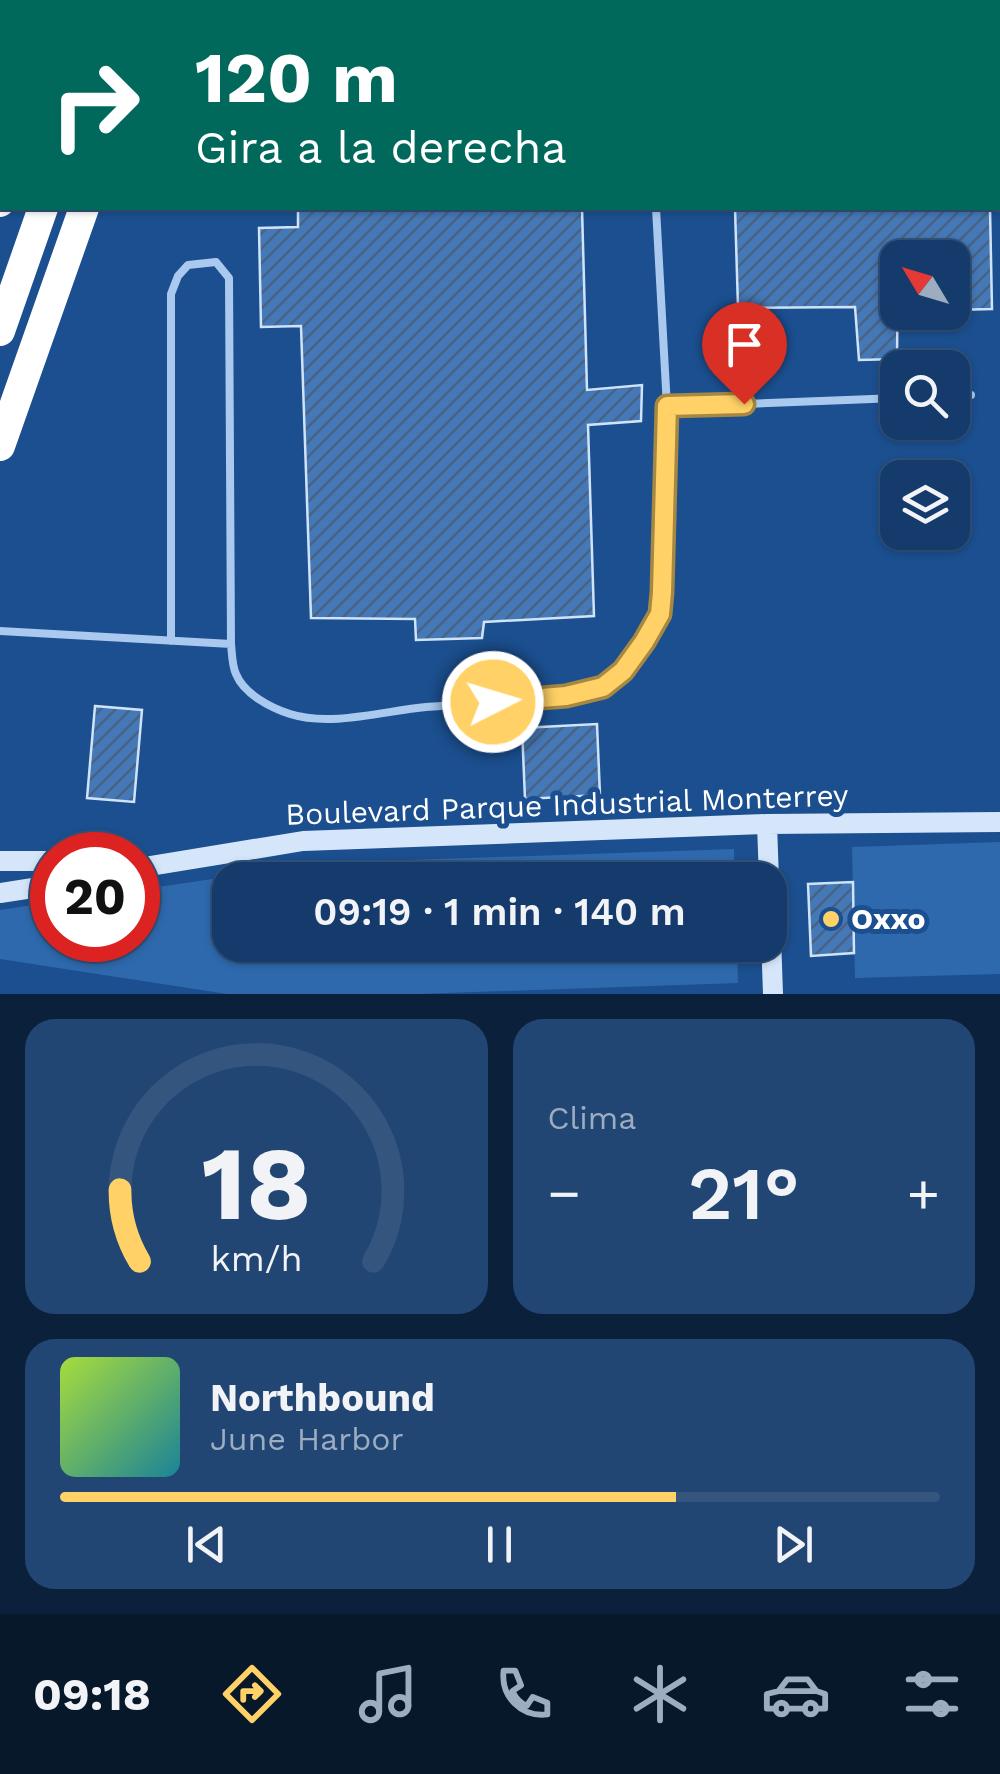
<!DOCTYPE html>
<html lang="es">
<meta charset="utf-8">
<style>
body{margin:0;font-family:"Work Sans",sans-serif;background:#214673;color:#f1f3f6;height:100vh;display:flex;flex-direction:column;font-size:38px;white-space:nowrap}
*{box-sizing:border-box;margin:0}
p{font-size:32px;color:#9dadc1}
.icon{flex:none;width:55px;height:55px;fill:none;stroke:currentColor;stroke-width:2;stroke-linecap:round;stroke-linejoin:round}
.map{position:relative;height:994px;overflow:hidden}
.side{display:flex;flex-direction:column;gap:25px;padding:25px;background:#0b203b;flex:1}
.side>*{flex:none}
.banner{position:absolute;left:0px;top:0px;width:1000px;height:210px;box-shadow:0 2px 8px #0004,0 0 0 2px #33557e;background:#00695c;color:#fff;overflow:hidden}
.needle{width:65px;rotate:308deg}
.controls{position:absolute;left:880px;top:240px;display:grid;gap:20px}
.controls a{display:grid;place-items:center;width:90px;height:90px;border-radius:20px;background:#143b6b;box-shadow:0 2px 8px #0004,0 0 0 2px #33557e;font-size:50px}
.speed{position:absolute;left:30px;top:832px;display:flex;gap:20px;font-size:50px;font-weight:700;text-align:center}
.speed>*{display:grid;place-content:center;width:130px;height:130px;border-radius:50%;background:#143b6b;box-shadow:0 2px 8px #0004,0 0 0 2px #33557e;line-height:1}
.speed .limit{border:15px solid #d22;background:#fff;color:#111}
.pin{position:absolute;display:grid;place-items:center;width:85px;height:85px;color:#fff;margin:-102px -42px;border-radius:50% 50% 50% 0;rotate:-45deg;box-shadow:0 0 10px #0007}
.pin .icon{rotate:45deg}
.me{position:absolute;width:110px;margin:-55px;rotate:85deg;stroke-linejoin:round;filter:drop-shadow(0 0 8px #0008)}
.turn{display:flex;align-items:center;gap:35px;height:210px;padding:0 30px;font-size:45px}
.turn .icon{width:130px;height:130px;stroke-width:2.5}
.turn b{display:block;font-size:70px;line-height:85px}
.big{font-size:75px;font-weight:600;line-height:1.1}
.side .tile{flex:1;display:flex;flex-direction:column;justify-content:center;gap:15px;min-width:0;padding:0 35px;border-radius:30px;background:#214673}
.side .dial{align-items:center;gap:0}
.dial svg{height:260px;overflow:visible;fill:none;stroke:#33557e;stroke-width:7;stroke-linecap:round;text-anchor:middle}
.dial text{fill:#f1f3f6;stroke:none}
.song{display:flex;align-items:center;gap:30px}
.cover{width:120px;height:120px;border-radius:15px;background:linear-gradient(135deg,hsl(80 70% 55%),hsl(190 70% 35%))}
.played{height:10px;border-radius:5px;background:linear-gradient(90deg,#ffd166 70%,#33557e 70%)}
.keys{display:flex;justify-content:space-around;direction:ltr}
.heat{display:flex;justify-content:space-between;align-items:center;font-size:55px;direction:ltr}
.side .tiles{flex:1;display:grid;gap:25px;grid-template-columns:1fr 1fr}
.tile:last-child{grid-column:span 2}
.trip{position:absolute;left:212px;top:862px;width:575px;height:100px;border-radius:30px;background:#143b6b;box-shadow:0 2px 8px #0004,0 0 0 2px #33557e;font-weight:600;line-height:100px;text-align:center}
.tabs{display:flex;height:160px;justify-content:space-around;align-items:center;background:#08182b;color:#9dadc1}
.tabs .icon{width:70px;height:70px}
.tabs .current{color:#ffd166}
.tabs b{font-size:45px;color:#f1f3f6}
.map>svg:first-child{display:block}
.grass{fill:#2e69ad}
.building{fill:url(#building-hatch);stroke:#cfe3fa;stroke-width:2.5}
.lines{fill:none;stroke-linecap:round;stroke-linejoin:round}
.lane{stroke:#a9c9ee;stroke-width:8}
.secondary{stroke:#d6e6fa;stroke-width:20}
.highway{stroke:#fff;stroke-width:30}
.route-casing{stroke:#a68842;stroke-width:25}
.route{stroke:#ffd166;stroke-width:18}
.poi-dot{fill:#ffd166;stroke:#1b4f8f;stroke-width:4}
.labels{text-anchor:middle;stroke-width:10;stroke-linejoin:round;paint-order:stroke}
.street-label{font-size:30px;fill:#fff;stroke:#1b4f8f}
.poi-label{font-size:30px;font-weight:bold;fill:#fff;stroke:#1b4f8f;text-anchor:start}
</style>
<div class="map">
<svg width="1000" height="994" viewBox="0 0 1000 994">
<defs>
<pattern id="building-hatch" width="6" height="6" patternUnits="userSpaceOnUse" patternTransform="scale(2.5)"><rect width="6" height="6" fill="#4478b7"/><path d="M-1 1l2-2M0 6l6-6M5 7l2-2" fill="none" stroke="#486282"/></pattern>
</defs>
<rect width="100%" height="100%" fill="#1b4f8f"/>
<!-- grass -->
<path class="grass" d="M1000,842V974L855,978L852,847Z
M734,849L735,880H230V945H737L738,983L417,994H227L0,959V910L52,902V940H138V890L320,863Z"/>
<!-- building -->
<path class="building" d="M298,208H582L587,390L642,385L641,421L588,425L594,616L484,622L482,638L416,640L415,619L311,618L301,326L261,327L259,228L298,227Z
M735,208H990L992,309L952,310V258H898L897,359L859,360L855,307L738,308Z
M95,706L142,710L134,802L87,798Z
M597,724L600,795L525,799L522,728Z
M853,882L854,953L811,956L808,884Z"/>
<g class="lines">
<!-- lane -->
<path class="lane" d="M645,0V2
M656,208L667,407
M952,395H971
M0,631L231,644L229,278L216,262L188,265L178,276L171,294V641
M231,644C232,653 232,666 236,674C244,694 271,708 290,714C331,727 384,711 426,707C475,703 556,704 600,688C625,678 646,642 658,619C672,589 666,448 667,407L898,398"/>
<!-- secondary -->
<path class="secondary" d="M767,824L769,880
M0,861H52
M138,868L303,841L767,824L1000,822
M0,893L52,885
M770,908L773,994"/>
<!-- highway -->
<path class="highway" d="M36,2L37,0
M70,2L71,0
M115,2L116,0
M155,2L156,0
M0,105L2,98
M0,202L2,195
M0,331L43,208
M0,446L84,208"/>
</g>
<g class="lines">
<!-- route casing -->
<g class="route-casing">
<path id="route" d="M493,702L566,696L603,687L623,671L644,642L660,614L662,592L667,406L744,404"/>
</g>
<!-- route -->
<use href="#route" class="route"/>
</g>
<!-- markers -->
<circle class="poi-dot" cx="831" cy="919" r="10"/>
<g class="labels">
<!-- street labels -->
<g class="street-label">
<text transform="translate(567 805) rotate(-2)" y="10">Boulevard Parque Industrial Monterrey</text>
</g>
<!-- poi labels -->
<g class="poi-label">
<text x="851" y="929">Oxxo</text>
</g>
</g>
</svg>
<div class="controls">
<a><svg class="needle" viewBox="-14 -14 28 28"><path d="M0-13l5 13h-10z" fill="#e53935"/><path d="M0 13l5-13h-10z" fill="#9dadc1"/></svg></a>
<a><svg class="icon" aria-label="search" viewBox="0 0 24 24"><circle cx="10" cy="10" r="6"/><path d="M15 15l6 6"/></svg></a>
<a><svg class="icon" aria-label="layers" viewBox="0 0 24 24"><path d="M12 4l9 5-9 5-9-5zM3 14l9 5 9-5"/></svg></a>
</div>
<div class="speed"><div class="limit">20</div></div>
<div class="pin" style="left:744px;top:404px;background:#d93025"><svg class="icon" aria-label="arrive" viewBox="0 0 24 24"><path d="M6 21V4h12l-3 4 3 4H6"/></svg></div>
<svg class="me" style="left:493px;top:702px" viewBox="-20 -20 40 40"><circle r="17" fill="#ffd166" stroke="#fff" stroke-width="3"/><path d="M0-11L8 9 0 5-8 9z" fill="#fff"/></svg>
<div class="trip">09:19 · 1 min · 140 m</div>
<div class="banner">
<div class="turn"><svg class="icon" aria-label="right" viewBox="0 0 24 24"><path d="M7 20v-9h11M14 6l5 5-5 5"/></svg><div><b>120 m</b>Gira a la derecha</div></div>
</div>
</div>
<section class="side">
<div class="tiles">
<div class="tile dial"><svg viewBox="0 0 100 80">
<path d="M14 69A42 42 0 1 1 86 69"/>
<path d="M14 69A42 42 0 0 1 8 47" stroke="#ffd166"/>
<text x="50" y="56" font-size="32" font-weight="700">18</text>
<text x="50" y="72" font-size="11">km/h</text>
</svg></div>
<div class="tile"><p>Clima</p>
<div class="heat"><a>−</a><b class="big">21°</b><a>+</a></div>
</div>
<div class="tile">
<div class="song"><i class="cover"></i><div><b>Northbound</b><p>June Harbor</p></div></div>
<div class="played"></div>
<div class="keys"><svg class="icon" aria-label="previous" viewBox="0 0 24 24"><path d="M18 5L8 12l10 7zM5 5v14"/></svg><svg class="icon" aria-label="pause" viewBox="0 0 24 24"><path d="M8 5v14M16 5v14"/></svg><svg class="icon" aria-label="next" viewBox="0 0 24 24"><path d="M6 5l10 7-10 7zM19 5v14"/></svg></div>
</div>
</div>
</section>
<nav class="tabs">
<b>09:18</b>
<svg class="icon current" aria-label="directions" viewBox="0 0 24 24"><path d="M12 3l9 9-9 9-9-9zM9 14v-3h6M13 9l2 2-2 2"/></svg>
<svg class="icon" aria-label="music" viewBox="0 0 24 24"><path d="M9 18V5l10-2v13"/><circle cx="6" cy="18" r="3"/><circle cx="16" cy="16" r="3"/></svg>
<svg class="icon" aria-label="phone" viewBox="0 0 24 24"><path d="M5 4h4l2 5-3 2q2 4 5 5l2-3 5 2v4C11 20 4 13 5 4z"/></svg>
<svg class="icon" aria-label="climate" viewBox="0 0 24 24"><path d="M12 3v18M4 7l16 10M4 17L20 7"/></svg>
<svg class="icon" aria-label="car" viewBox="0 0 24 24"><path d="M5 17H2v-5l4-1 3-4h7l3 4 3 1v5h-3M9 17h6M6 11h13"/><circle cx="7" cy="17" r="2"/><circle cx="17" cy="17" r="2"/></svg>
<svg class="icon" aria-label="filters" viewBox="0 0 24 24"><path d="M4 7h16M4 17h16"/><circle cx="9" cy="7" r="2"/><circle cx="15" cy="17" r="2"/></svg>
</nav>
